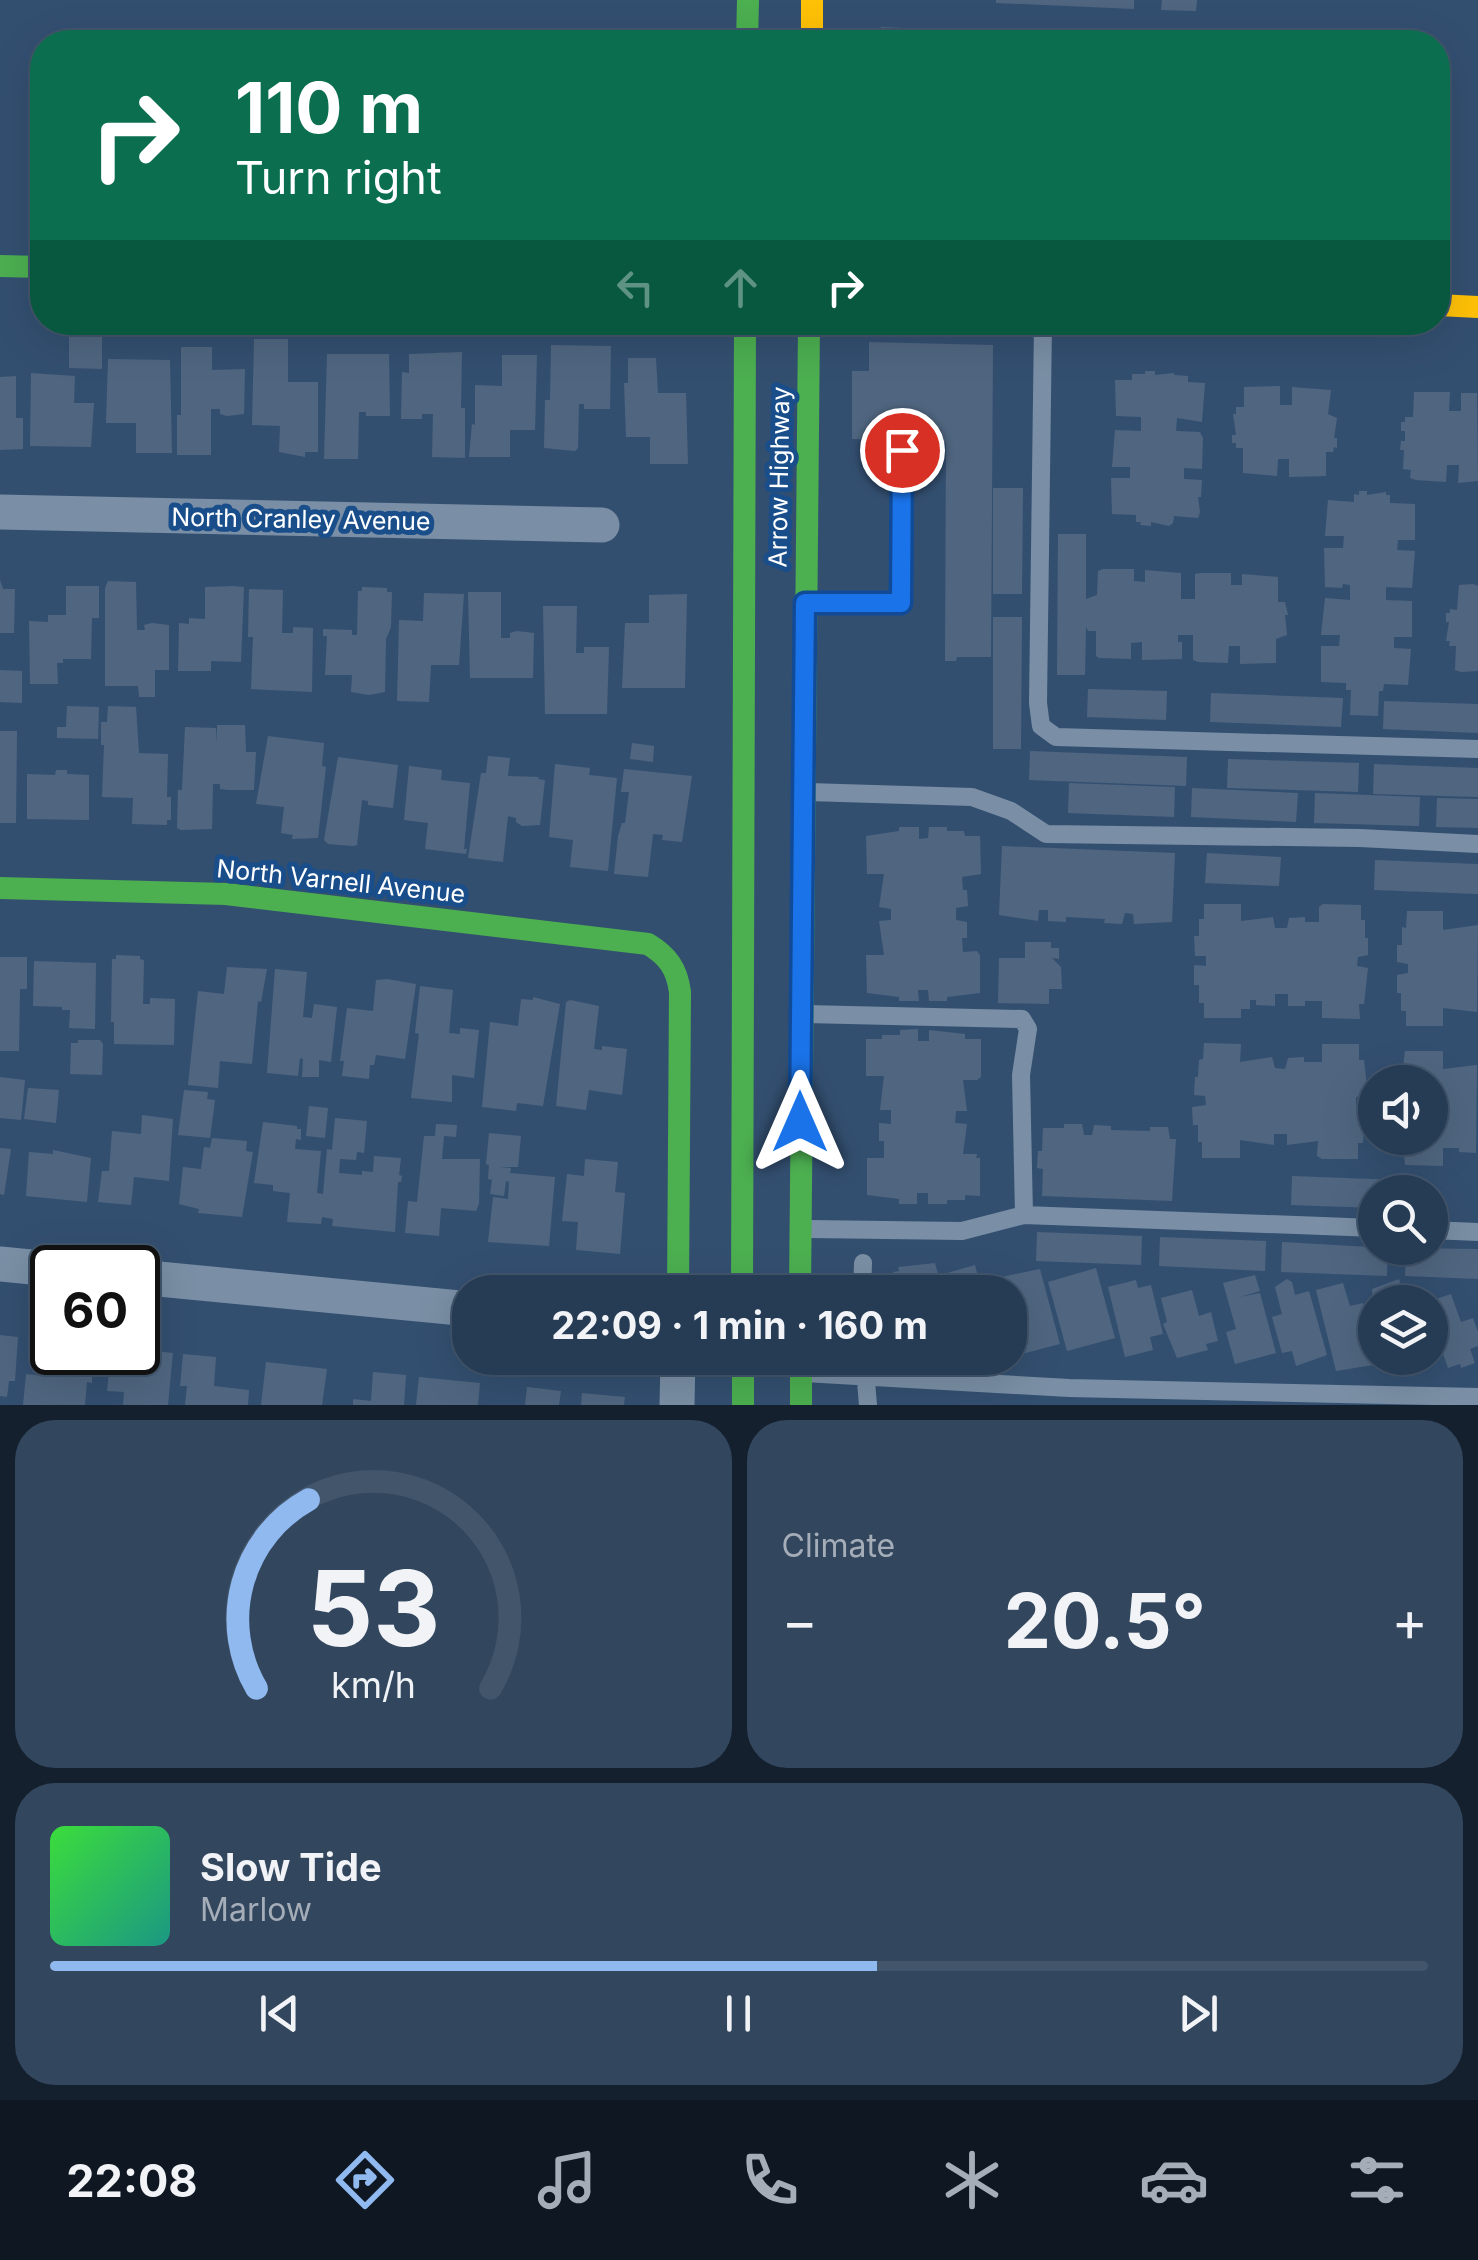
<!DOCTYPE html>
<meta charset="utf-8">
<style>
body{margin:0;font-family:Inter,sans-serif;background:#32465e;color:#f1f3f6;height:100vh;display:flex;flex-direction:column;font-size:38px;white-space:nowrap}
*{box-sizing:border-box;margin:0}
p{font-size:32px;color:#a4adb8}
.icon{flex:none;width:55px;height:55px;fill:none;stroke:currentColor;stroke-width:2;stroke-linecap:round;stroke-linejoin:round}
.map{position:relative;height:1405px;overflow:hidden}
.panel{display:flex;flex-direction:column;gap:15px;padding:15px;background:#15202e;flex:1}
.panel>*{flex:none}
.guide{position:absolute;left:30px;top:30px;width:1420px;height:305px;border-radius:40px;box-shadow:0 10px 40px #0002,0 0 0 2px #42556b;background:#0b6e4f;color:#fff;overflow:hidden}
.controls{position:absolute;left:1358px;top:1065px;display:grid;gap:20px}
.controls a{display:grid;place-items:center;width:90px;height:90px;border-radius:50%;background:#263b54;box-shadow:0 10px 40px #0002,0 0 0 2px #42556b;font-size:50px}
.speed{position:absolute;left:30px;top:1245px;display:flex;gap:20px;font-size:50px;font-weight:700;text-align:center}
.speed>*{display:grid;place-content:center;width:130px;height:130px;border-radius:50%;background:#263b54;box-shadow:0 10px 40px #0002,0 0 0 2px #42556b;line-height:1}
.speed .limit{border:5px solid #111;border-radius:15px;background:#fff;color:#111}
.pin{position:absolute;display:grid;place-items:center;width:85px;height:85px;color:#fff;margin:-42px;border:5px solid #fff;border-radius:50%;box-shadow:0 2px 10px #0007}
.me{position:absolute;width:110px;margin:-55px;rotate:0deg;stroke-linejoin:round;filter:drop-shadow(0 0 8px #0008)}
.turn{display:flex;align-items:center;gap:35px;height:210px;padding:0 40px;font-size:45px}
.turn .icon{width:130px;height:130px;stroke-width:2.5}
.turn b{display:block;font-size:70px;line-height:85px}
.lanes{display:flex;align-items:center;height:95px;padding:0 40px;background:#0003;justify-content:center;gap:50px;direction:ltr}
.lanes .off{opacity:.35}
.big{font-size:75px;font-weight:700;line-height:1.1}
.panel .widget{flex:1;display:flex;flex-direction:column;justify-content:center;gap:15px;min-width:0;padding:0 35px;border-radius:40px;background:#32465e}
.panel .dial{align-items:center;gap:0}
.dial svg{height:260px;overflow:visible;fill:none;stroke:#42556b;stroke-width:7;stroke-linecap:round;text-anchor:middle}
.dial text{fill:#f1f3f6;stroke:none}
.song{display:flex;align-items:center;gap:30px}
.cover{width:120px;height:120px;border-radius:15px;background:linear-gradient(135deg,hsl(120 70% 55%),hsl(170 70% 35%))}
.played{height:10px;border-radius:5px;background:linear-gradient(90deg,#90b9f0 60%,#42556b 60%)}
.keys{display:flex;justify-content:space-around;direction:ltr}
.heat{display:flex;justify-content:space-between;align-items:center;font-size:55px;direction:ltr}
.panel .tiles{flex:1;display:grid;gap:15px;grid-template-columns:1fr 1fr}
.widget:last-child{grid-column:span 2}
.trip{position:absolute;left:452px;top:1275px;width:575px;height:100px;border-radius:40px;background:#263b54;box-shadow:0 10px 40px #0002,0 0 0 2px #42556b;font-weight:700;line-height:100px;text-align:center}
.dock{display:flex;height:160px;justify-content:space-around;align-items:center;background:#0f1822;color:#a4adb8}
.dock .icon{width:70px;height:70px}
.dock .current{color:#90b9f0}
.dock b{font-size:45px;color:#f1f3f6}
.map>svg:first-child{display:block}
.building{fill:#506680}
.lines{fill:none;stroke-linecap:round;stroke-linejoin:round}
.lane{stroke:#7a8fa5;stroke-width:18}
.street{stroke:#7a8fa5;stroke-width:35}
.fast{stroke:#4caf50;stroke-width:22}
.slow{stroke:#ffc107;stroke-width:22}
.route-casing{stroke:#114b97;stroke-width:25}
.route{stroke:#1a73e8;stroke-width:18}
.labels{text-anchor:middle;stroke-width:10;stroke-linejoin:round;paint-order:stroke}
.street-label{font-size:25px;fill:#fff;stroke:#194e8a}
</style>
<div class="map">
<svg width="1478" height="1405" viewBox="0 0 1478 1405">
<rect width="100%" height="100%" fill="#334f70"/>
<!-- building -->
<path class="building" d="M996,0H1134V9L996,3Z
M1162,0H1197L1196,11L1161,10Z
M881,27L1131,38V42H880Z
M69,336H102V369L69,368Z
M254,339H288V382H318V452H305V457L279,452L280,426L252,425Z
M869,342L993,345L991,657H957L956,661H945L946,442L852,439V371H869Z
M551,345L611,346L610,409H584V404H579L578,448L575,451L544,448L545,400H550Z
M181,347H212V370L245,369L244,414L227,416L220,414V409H211V455H177V415H181Z
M462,352L461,408H465V458L432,457L433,414H422V419H401L402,372L409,373V354Z
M327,354H389L390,416H366V412H359L358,459H324Z
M502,355H537L535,430H510V457H469L472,424L475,425V385L502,386Z
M628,358H656L658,393H686L688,464H650V437H626L624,383H628Z
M108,359L170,360L172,453H136V423H106Z
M1145,371H1155V375L1174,373V375L1188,376V382L1205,383L1202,422L1177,418L1176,431L1200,432L1203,438L1202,469L1184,468V479L1202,480L1201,497H1198L1200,512L1198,518L1174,516L1173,523L1169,526L1151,522V526L1140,525L1141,522H1136V515L1112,514L1111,478H1130V467H1112L1115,430L1141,431V417L1116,416L1115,380H1132V374H1145Z
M31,373L75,376L74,403H94L91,447L30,446Z
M16,376V418H23V449L0,450V377Z
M1280,386V405H1292V387L1331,390L1328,414L1337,418L1334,438H1337V448L1334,447L1333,452H1326V476L1289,477V459H1278L1277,476L1243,473V448H1236V443H1232V435H1236L1233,414H1236V407H1244V387Z
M1414,392H1450L1449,411H1461V393H1477L1478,481L1458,483L1459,465H1447L1446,482L1416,480L1410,478L1411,470L1403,469L1404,450H1400L1401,441H1405V431H1401V422H1405V417H1413Z
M993,488H1023L1022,594H993Z
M1359,491H1367V495L1386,492V495H1390V503L1415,504V540H1398L1397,550L1415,551L1412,588L1386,587V600L1412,601V637H1394V648L1411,649L1408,685L1384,684L1383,691H1379L1378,716L1350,715L1351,690H1346V683L1321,682V646H1339L1340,635H1321L1325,598L1350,600V585L1343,584L1342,588L1325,587L1324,548H1343L1344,536H1325L1328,500L1354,502V494L1359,495Z
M1058,534H1086V599L1097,595L1098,571L1103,569H1134V581L1145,582V570L1181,573V599H1195V574L1201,573H1231V585H1242V574L1278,577V602H1285L1288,615H1285L1287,635L1276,639V663L1240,664V646H1229L1228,663L1198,662L1193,660V635H1178V642H1182V659L1142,660V642L1131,643V659L1099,658L1096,656V631H1088L1086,627L1085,675H1057Z
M0,580L3,589H15L14,633H0Z
M108,581L136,582L137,630H145L144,625L152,623L169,625V670H155V697H139L138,686H105V588Z
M1473,584L1478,586V671L1461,672L1455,670L1456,646H1449L1450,641H1446L1449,622H1446V613H1450V609L1457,610L1459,585Z
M66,586H99V618H92L91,659H63V663H57L58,684H30L29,621L48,622V615H66Z
M233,586L244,587L241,662L211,661V671H178L179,623L189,624V618L205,619V587Z
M362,587L387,588V592H392L391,627L386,639L385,692L369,695L351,692L352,675H325L327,636H323V629L352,630V635H357L358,591H362Z
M249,589L283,590L282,633H293V627L313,628L312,692L251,689L253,637H248Z
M468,592H501V638H510V633L517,631L534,633L533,678H470Z
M424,593L464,594L459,665H431L429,702L397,701L399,620L423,621Z
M687,594L685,688H622L625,623H649V595Z
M543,606H577L576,653H584V647H609L607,714H545Z
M993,617H1022L1021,749H993Z
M0,670L22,671V703L0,702Z
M1088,689L1167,691L1166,720L1087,717Z
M1211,693L1343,698L1341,727L1210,722Z
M1384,701L1478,704V733L1383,729Z
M67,706L99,707L98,739L57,738V727H66Z
M108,706L136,707L139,753L168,754L167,797H171V820H167V825L132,824L133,798L102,797L104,745H101V722H107Z
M217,725H245L246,752H256L254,790H228L220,789V784H213L212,829L181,830L177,828L178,790H182L185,727L216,728L217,743Z
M0,731H17L16,823H0Z
M268,736L324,743L322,766L326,767L318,838L292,839L293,835L281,833L284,807L256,804Z
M632,743L654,746L653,762L630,759Z
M1030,751L1187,757L1186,786L1029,780Z
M488,756L510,758L508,776L539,777L538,779L545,780L540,825L522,826L516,822V818L508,816L503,862L468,858L481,773H486Z
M338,757L398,765L393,808L368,805V801L362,800L357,845L353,846L328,844L324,840Z
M1228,759L1359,763L1358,792L1227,788Z
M555,764L590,768L589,775L617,778L608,871L570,867L573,840L549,837Z
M1374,764L1478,768V797L1373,794Z
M409,766L442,770L441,780L470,783L464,849H467L466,854L425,849L428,823L404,820Z
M624,769L692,776L682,842L662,840L663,835L653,834L648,877L614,874L618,836L622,823H625L629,792H621Z
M56,770H67V774L89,775V820L27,819V774L55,775Z
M1069,783L1175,787L1174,817L1068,813Z
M1192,788L1298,793L1296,822L1191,817Z
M1315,793L1420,797L1419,826L1314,823Z
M1437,798L1478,799V828L1436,827Z
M899,827H919V839L928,838L929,827H947V831H964L965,836H980L981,874L962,877L963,890H967L968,906L956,908V920L967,922V938H962L963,952L977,951L980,955V993L947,997V1001H929L928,990H918L919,1001H899V997L867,993L866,955H884L879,921L891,920V909L879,907L884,874H867L866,836L899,831Z
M1002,846L1175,853L1172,922L1134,924L1133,914L1125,913L1122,924L1104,923L1105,919L1066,917V922L1048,921V910H1039L1038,921L999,915Z
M1207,853L1281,857L1279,886L1205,883Z
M1375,860L1478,864V894L1374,890Z
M1204,904H1241V921L1273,917L1275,928H1287L1289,918L1305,917V922H1319V907L1323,904L1361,905V920H1365V938H1368V955L1358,957L1357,966L1368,968L1364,1004H1359L1360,1019L1322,1018V1001H1305V1006H1288V994H1275V1006L1256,1005V1000H1250V1009H1241V1018H1204V1003H1199V985H1194V965L1206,966V956H1195L1194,936H1199V919H1204Z
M1407,911H1443V930L1478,925L1477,1012L1443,1008V1026H1406V1011H1401V993H1397V975L1408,973V964L1397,962V945H1402V927L1406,928Z
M1025,942H1051V948H1059V959L1052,958L1061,967L1062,989H1049V1004L998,1003L999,958H1025Z
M116,955L140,956V959L144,960L143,1004H150V998L175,999L174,1045L114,1044V1022H111L112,959H116Z
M0,957H27V989H20L19,1051H0Z
M34,961L96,963L95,1029L69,1028L70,1010H62V1007L33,1006Z
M227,967L267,969L261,1002L258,1001L252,1064L220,1061L218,1088L188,1085L198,991L224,994Z
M275,969L307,972L303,1017L312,1018L314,1004L337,1007L331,1062L319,1060V1077H302L303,1059L300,1058L298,1076L267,1073Z
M387,979L416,984L405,1059L376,1055L374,1065H370L369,1079L342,1076L344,1061H340L347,1008L373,1011L376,980Z
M420,986L453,990L449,1033L460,1034V1028L479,1030L474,1078L452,1075V1102L411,1098L419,1034L415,1033Z
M533,997L560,1004L543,1106L517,1103L516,1111L482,1107L490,1022L518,1026L521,999L533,1000Z
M570,1000L599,1006L594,1049L602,1050V1046L627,1049L622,1095L589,1090L586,1110L556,1106L566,1002Z
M918,1029V1041H929V1030L965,1034V1039H981V1077L977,1080H963L967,1111H956L955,1123L967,1124L963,1154H977L976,1158H980V1196L965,1195V1200H947V1204H928V1193H917V1204H899V1199L867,1195V1158H884V1141H879V1123L891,1124V1110H880L884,1076H866V1039H882V1035H900V1030Z
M78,1040H100L103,1044L102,1075L70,1074L71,1043H78Z
M1204,1043L1241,1044L1240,1062L1272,1057L1275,1068L1285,1069L1288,1058L1304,1057V1062H1322V1044H1359V1060H1364L1368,1095L1356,1097V1106L1367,1108V1126H1364L1363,1143H1358V1159H1322L1317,1156L1318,1141L1287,1145V1134H1274V1145L1240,1140V1158H1202V1142H1198V1125H1193L1192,1107L1206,1105L1205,1096L1194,1095L1195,1077H1198L1199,1060L1203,1059Z
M1405,1051H1443V1069L1477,1065L1476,1153L1459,1152V1148H1443V1166L1405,1165L1402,1138H1430V1082H1401Z
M0,1077L25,1080L21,1120L0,1118Z
M28,1088L59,1090L56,1123L24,1119Z
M184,1090L208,1092L207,1099L215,1100L210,1138L178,1135Z
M309,1106L328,1108L325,1138L306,1136Z
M142,1115L173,1119L169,1181L134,1177L131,1205L98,1202L102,1171H109L112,1131L141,1134Z
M335,1118L367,1121L364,1153L357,1152L356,1160L340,1159L339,1173L362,1175V1171L373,1172L374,1156L401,1158L399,1175L402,1176L401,1182H398L395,1232L332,1226L333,1219L322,1217L321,1224L287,1222L290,1193L273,1191V1185L254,1183L263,1122L297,1126V1129H301V1140L296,1139L295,1149L321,1151L317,1193L323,1194L327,1149L332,1150Z
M436,1124L457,1125L456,1137L444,1136L442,1159H480L479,1204L476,1211L441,1208L439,1236L405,1233L408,1201L417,1202L424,1136H435Z
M1064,1124H1082L1084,1135H1092L1094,1125L1111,1126V1130L1150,1131V1127H1168L1170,1139H1176L1172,1201L1042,1196L1043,1169L1037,1168L1038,1151H1042L1043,1128H1064Z
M489,1133L521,1136L518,1167H500L511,1168L510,1173L555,1177L549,1246L488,1242L493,1197L508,1199L509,1182L506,1181L504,1196L490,1194L492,1180L488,1179L489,1165L486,1164Z
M212,1138L247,1141L246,1151L253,1152L242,1217L198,1213L199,1209L179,1204L183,1167L201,1169L204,1147L210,1148Z
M0,1148L11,1149L4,1195L0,1194Z
M53,1150L91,1158L87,1202L26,1196L29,1152L53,1154Z
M585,1159L618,1162L615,1192L625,1193L620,1254L576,1250L578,1222L562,1221L567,1174L584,1176Z
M1292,1176L1398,1180L1397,1192H1375V1208L1291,1205Z
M1037,1232L1142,1236L1141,1265L1036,1261Z
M1160,1237L1266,1241L1265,1271L1159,1266Z
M1282,1242L1388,1248L1387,1276L1281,1272Z
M1406,1248L1478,1249V1279L1405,1276Z
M935,1263L943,1292H899L893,1272L899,1271L898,1267Z
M975,1265L982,1292H952L947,1273Z
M1096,1268L1115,1338L1067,1351L1048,1282Z
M1040,1269L1060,1344L1018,1355L1015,1354V1344L1010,1345V1292H998L997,1278Z
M1255,1275L1260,1291L1240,1297L1260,1293L1276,1353L1235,1364L1226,1332L1236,1329L1223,1283Z
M1287,1279L1292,1282L1295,1295L1309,1291L1327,1355L1296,1366L1292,1351L1282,1353L1272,1317L1282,1314L1275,1287Z
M1399,1279L1405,1299L1419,1296L1421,1302L1373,1303L1372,1289Z
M1136,1280L1138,1288L1151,1285L1163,1334L1150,1337L1153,1350L1125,1357L1108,1287Z
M1343,1283L1350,1306L1363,1303L1375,1358L1380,1364L1336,1371L1316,1290Z
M1192,1290L1199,1316L1211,1312L1218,1341L1206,1344L1208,1350L1177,1358L1163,1324L1167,1322L1161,1298Z
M1451,1294L1461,1322L1473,1318L1478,1332V1346L1470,1349L1475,1363L1461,1368L1460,1364L1448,1368L1430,1318V1301Z
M0,1335L18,1337L15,1381H9L7,1397L0,1396Z
M1430,1344L1436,1364L1406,1371L1392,1369L1390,1361L1387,1362L1386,1358H1430Z
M138,1349L173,1353L168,1405H123L124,1392L107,1391L111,1352H138Z
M65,1352H98L95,1377H92V1383L87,1382L85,1405H23L26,1374L45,1376L46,1369L63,1371Z
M183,1354L216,1357L214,1386L249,1390L248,1405H185L187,1386H180Z
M266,1362L327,1369L322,1405H261Z
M373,1372L406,1375L404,1405H353V1399L371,1401Z
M419,1377L480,1383L478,1405H416Z
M527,1387L561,1391L559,1405H525Z
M582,1393L625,1397L624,1405H581Z"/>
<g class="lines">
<!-- lane -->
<path class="lane" d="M1043,322L1038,703L1041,726L1056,737L1478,749
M810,603H901L902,450
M808,792L972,797L1011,811L1046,834L1360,838L1478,844
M806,1014L1022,1019L1028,1029L1021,1075L1024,1215
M808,1229L962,1231L1024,1215L1375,1228
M1430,1230L1478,1232
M862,1292L863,1263
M864,1358L868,1405
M804,1373L1069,1388L1478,1397"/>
<!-- street -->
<path class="street" d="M0,512L602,525
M0,1264L52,1269
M138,1277L470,1309
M677,1405L678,1358"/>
<!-- fast -->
<path class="fast" d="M747,42L748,0
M0,266L42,267
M0,888L226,894L648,944C668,956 677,969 680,992L678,1292
M742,1292L745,322
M800,1292L809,322
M743,1358V1405
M801,1358V1405"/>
<!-- slow -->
<path class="slow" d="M812,0V42
M1438,305L1478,307"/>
</g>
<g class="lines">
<!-- route casing -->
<g class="route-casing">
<path id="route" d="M800,1122L805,603H901L902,450"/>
</g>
<!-- route -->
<use href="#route" class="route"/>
</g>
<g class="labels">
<!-- street labels -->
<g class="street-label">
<text transform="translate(779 477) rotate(-89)" y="9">Arrow Highway</text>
<text transform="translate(301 519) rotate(1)" y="9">North Cranley Avenue</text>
<text transform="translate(341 881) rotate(6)" y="9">North Varnell Avenue</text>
</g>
</g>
</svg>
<div class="controls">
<a><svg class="icon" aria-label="sound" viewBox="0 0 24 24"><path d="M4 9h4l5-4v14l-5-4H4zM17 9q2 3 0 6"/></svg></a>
<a><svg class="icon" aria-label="search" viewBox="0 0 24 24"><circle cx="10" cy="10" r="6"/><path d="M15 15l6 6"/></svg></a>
<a><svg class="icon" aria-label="layers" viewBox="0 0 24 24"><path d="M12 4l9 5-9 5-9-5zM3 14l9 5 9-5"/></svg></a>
</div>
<div class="speed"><div class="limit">60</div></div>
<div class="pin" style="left:902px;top:450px;background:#d93025"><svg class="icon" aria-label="arrive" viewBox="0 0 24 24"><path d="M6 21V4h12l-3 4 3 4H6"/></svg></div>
<svg class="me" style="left:800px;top:1122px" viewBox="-20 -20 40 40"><path d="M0-17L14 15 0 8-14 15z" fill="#1a73e8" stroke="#fff" stroke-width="4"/></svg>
<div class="trip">22:09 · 1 min · 160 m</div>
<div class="guide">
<div class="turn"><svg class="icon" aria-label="right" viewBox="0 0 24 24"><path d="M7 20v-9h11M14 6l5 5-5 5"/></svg><div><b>110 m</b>Turn right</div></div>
<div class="lanes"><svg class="icon off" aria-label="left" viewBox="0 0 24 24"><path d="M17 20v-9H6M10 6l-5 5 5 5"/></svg><svg class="icon off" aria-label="ahead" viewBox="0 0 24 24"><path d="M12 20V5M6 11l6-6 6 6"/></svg><svg class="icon" aria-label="right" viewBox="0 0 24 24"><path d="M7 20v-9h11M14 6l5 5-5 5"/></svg></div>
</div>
</div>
<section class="panel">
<div class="tiles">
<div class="widget dial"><svg viewBox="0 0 100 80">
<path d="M14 69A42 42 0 1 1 86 69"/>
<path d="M14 69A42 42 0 0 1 30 11" stroke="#90b9f0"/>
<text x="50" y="56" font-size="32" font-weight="700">53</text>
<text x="50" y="72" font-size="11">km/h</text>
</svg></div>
<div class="widget"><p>Climate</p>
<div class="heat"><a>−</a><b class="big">20.5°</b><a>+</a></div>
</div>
<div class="widget">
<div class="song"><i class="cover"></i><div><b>Slow Tide</b><p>Marlow</p></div></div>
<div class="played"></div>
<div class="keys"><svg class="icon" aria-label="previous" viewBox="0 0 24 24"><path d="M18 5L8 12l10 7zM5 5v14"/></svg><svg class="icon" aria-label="pause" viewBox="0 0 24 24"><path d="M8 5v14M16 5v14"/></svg><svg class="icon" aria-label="next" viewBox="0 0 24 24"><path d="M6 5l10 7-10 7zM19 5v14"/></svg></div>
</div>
</div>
</section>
<nav class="dock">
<b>22:08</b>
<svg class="icon current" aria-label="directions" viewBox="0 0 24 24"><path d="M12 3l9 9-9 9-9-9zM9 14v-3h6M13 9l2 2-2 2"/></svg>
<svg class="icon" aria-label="music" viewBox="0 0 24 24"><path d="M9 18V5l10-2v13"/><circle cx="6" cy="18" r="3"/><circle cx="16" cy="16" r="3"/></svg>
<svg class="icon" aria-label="phone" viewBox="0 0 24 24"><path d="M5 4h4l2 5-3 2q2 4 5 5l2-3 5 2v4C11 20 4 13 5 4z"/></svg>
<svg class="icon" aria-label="climate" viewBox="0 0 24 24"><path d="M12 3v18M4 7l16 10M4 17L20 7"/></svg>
<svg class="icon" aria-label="car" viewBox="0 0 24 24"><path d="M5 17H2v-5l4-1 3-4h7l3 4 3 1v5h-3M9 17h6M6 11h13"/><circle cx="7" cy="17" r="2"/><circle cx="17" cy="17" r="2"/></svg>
<svg class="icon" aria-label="filters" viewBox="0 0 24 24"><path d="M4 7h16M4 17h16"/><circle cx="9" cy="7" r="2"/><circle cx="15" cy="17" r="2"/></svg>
</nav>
